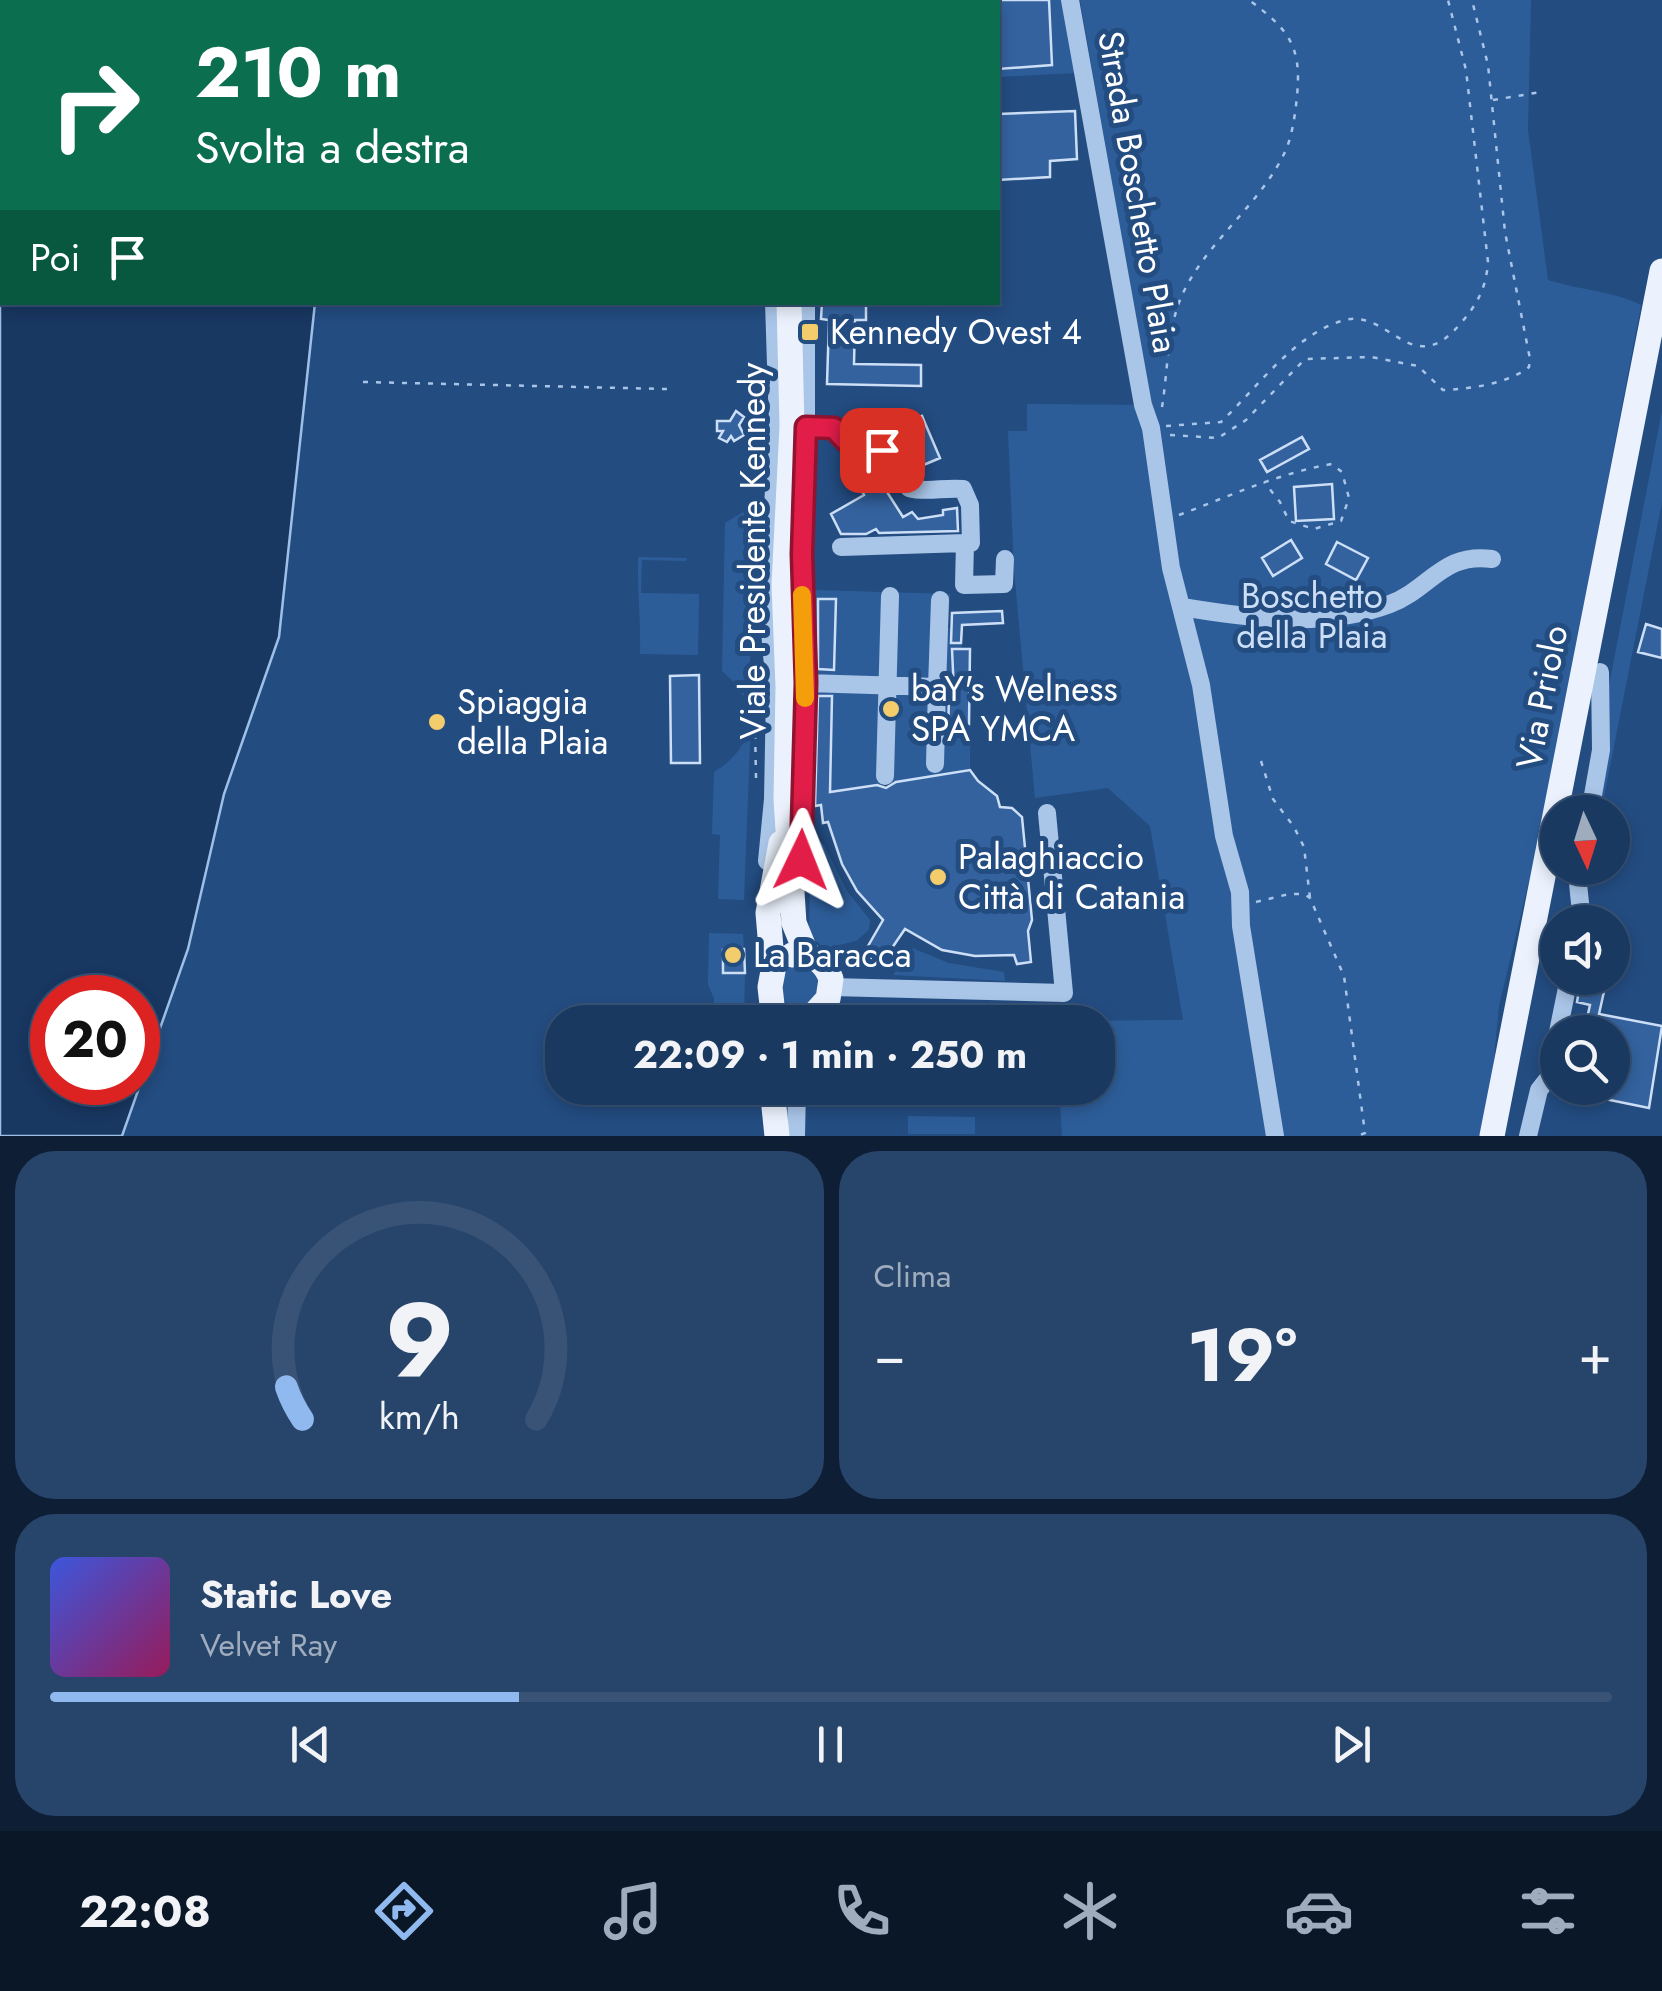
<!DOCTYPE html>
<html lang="it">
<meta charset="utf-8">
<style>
body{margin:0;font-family:Jost,sans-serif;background:#27446a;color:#f1f3f6;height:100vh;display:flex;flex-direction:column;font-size:38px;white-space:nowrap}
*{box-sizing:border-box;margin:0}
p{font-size:32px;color:#9facbd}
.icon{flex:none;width:55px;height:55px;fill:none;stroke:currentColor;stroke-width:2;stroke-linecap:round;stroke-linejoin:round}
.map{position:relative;height:1136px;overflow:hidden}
.panel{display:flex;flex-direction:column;gap:15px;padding:15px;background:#0e1f35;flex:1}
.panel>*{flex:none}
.hud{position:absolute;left:0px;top:0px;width:1000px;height:305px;box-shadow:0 5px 15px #0003,0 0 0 2px #385376;background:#0b6e4f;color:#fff;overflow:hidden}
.needle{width:65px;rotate:176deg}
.tools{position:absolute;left:1540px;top:795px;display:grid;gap:20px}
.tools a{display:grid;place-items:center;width:90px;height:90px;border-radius:50%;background:#1a3961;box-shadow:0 5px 15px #0003,0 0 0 2px #385376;font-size:50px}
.speed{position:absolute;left:30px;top:975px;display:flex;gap:20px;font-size:50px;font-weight:700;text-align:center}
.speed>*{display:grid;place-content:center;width:130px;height:130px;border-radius:50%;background:#1a3961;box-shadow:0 5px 15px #0003,0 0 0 2px #385376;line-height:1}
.speed .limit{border:15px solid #d22;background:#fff;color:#111}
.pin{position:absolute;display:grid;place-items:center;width:85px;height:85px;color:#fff;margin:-42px;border-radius:20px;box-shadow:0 5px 15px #0006}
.me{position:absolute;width:110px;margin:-55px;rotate:2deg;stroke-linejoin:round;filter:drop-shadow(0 0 8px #0008)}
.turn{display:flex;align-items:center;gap:35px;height:210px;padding:0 30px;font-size:45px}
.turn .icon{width:130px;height:130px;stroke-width:2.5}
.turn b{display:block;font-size:70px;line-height:85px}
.then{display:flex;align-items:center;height:95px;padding:0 30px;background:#0003;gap:20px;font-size:38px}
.big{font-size:75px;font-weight:700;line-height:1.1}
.panel .card{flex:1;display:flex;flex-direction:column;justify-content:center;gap:15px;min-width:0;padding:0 35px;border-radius:40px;background:#27446a}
.panel .dial{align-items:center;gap:0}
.dial svg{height:260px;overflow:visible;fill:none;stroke:#385376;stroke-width:7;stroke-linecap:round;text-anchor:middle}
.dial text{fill:#f1f3f6;stroke:none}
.song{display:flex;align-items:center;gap:30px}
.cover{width:120px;height:120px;border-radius:15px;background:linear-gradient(135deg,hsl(230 70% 55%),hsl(330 70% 35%))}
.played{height:10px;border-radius:5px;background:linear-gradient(90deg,#90b9f0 30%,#385376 30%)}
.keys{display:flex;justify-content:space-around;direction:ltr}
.heat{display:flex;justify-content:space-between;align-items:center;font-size:55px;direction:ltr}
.panel .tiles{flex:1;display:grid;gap:15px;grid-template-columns:1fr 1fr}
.card:last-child{grid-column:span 2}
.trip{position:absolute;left:545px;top:1005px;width:570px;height:100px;border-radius:40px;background:#1a3961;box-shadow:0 5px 15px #0003,0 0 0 2px #385376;font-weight:700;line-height:100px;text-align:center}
.tab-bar{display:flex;height:160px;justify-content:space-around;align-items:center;background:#0a1727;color:#9facbd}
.tab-bar .icon{width:70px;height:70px}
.tab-bar .active{color:#90b9f0}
.tab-bar b{font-size:45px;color:#f1f3f6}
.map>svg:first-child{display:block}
.green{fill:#2d5d99}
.water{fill:#183761;stroke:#9dc0e8;stroke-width:2.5;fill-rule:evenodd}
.building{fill:#33629e;stroke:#cddff6;stroke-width:2.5}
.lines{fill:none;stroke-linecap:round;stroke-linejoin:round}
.path{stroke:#a9c5e7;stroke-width:2.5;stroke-dasharray:5 8;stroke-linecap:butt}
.minor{stroke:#a9c5e7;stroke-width:18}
.major{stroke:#ebf2fd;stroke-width:25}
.route-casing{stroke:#92132f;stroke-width:25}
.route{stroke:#e11d48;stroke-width:18}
.slow{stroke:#f59e0b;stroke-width:18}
.poi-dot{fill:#f3cc6c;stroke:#234c81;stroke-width:4}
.labels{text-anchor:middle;stroke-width:10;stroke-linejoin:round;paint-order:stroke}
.street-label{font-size:35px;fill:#fff;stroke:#234c81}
.poi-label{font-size:35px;fill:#fff;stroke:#234c81;text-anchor:start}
.park-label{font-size:35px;fill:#cddff6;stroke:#234c81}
</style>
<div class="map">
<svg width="1662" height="1136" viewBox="0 0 1662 1136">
<rect width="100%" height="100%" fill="#234c81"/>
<!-- green -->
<path class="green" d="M1049,0H1063L1076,73L998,77V70L1052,65Z
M1080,0H1531L1528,130L1548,280C1579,290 1613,291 1641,305L1543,822L1499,1006L1491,1089L1482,1136H1062L1059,1088H1098V1022L1056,1021L1183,1020L1150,826L1108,788L1035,798L1014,570L1008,431H1027V404L1151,405Z
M1662,411V502L1601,812H1595L1609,685Z
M743,512L753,513L749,711L740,688L722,671L725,523Z
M638,557L687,558L686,561L642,560L641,593L699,594L698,655L640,654C641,621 637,590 638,557Z
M814,590L950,594L948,628L953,629L952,643L961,644L962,649H970V770L834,792L830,805L812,806V694L819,676L813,672Z
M748,718H751L744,900L718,899L720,835L712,834L714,772C735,759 748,744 748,718Z
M811,834L824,845L847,891L870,920L869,930L856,941L835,946L829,952L809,935Z
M709,933L743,934L744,949L723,950V972L745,973L744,1022H714V999L708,984Z
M912,948L949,963L1004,972L1005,981L893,975Z
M778 986a21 21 0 1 1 42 0a21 21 0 1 1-42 0Z
M908,1116L975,1117V1134H908Z"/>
<!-- water -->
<path class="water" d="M0,0H347L2,2V302L315,303L279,637L224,794L188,949L122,1136H0ZM52,998H138V1082H52Z"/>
<!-- building -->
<path class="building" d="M998,0H1049L1052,65L998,69Z
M1075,111L1077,159L1050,161V177L998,180V114Z
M822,302H866V320H855L854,364L921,365V386L827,384L829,320L821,319Z
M736,411L744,417L739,425L744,435L734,441L731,436L727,442L719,438L723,431H717V421H730Z
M922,416L940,458L914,469L896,427Z
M1302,437L1309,449L1267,472L1260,460Z
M878,463L885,479L880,481L903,517L912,512L918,519L943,515V510L957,508L958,531L879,533L876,529L866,534H841L831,514L864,495L852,470L865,464Z
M1332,484L1334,519L1296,521L1294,487Z
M1291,540L1302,558L1273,576L1262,558Z
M1337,542L1368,558L1356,580L1326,564Z
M818,599H836L834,670L818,669Z
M1002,611L1003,623L962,625L961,643H951L952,613Z
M1646,624L1662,629V658L1638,652Z
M952,649H970L969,724H953V738H948L949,693H954Z
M699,675L700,763H671L670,676Z
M818,696H832L830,792L877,785L886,788L896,782L970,770L978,781L997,796L1000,807L1012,808L1022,817L1032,920L1028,931L1031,962L1017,964L1014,955L975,956L942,950L905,929L881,964L864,953L883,920L857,891L842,864L828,822L823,823L821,805L815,806Z
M744,949L745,973H723V950Z
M1581,978H1607L1599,1014L1662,1026L1649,1108L1600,1098L1602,1088H1612V1032H1584L1590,1005L1577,1002Z
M875,1011H998V1022H875Z"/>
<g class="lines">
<!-- path -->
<path class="path" d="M1493,100L1541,92
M363,382L667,389
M1162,407C1168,370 1167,327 1183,293C1208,241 1257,207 1283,156C1292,139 1295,116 1297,96C1302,45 1288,29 1249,0
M1166,426L1221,422C1257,388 1295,333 1345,320C1390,309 1412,382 1461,323C1478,303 1486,288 1488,262L1466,70L1448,0
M1170,435L1218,438L1246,420L1305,359L1371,357L1418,366L1443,390C1469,389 1508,384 1529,367L1530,359L1505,232L1488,65L1472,0
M1179,515C1230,496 1279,473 1332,464L1342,472L1349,498L1341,521L1314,529L1289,521L1280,502L1264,482
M1261,761L1273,799L1294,827L1304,847L1310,898
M756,778L755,726L758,706
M1256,902L1289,894H1304L1310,898L1344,976L1365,1133L1358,1136"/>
<!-- minor -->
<path class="minor" d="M816,0V2
M1070,0L1143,405L1151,428L1171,568L1201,685L1224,836L1240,892L1241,926L1275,1136
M807,427L834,428C848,445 858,456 882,450L892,459L909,488C927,493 944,487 963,489L970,505L971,543H965L964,585L1004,584L1005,559
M841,547L965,543
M1182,607C1249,618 1324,629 1390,604C1430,589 1443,552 1492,559
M806,683L937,687L940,600
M935,764L937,687
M885,776L890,596
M1590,812L1601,750L1600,672
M767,861L773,799L775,690L769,619L770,553L778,427L774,302
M800,868L806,683L802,554L806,478V302
M1579,868C1575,886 1583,903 1580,922
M831,987L1064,993L1047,813
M1558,1032L1569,978
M796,1136L797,1088
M1528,1136L1539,1090L1550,1076L1558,1036"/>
<!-- major -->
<path class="major" d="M790,0L791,2
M760,2L761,0
M789,302L792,426L784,585L788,687L786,799L794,923L807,955
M792,955C811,952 825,961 831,979L828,999L807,1022
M774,1022L770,987L773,971L768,913L781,843
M772,1088L777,1136
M1492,1136L1662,271"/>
</g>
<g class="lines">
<!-- route casing -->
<g class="route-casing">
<path id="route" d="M801,860L806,683L802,554L806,427L834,428C848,445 858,456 882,450"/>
</g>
<!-- route -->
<use href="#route" class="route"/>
<!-- slow -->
<path class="slow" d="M802,595L805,698"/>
</g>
<!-- markers -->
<g class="poi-dot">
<rect x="800" y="322" width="20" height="20" rx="5"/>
<circle cx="891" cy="709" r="10"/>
<circle cx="437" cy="722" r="10"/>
<circle cx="938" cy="877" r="10"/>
<circle cx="733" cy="955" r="10"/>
</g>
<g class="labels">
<!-- street labels -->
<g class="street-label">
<text transform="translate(1138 192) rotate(80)" y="12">Strada Boschetto Plaia</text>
<text transform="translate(753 551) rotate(-90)" y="12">Viale Presidente Kennedy</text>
<text transform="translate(1542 697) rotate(-79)" y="12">Via Priolo</text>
</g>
<!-- poi labels -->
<g class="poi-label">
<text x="830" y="344">Kennedy Ovest 4</text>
<text x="911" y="701">baY's Welness<tspan x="911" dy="40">SPA YMCA</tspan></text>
<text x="457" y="714">Spiaggia<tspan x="457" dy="40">della Plaia</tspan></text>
<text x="958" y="869">Palaghiaccio<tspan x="958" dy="40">Città di Catania</tspan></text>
<text x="753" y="967">La Baracca</text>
</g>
<!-- park labels -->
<g class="park-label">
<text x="1312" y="608">Boschetto<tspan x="1312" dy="40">della Plaia</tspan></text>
</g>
</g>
</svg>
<div class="tools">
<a><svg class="needle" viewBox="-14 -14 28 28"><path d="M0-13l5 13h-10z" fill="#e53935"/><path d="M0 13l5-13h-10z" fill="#9facbd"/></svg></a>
<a><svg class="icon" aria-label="sound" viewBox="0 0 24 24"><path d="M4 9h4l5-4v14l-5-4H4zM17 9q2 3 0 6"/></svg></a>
<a><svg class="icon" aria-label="search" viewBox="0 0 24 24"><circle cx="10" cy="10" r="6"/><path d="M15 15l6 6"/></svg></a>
</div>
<div class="speed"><div class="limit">20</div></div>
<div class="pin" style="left:882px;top:450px;background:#d93025"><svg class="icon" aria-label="arrive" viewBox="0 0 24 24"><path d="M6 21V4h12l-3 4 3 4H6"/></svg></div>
<svg class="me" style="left:801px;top:860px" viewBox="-20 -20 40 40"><path d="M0-17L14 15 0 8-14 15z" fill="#e11d48" stroke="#fff" stroke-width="4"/></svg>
<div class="trip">22:09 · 1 min · 250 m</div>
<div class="hud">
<div class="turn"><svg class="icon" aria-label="right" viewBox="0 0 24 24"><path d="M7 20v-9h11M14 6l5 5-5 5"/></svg><div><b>210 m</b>Svolta a destra</div></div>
<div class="then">Poi<svg class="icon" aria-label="arrive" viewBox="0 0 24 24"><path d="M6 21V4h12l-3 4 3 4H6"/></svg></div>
</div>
</div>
<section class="panel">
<div class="tiles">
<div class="card dial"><svg viewBox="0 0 100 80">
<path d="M14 69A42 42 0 1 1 86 69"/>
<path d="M14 69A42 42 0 0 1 9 59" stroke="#90b9f0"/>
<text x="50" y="56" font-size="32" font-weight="700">9</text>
<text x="50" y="72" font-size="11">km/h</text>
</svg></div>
<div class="card"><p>Clima</p>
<div class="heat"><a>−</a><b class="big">19°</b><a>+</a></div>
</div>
<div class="card">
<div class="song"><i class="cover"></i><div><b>Static Love</b><p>Velvet Ray</p></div></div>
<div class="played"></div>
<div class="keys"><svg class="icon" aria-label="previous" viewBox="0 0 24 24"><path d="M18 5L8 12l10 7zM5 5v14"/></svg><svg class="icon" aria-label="pause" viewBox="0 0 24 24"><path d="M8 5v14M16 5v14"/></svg><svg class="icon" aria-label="next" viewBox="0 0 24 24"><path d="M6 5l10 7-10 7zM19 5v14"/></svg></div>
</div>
</div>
</section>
<nav class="tab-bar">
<b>22:08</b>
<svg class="icon active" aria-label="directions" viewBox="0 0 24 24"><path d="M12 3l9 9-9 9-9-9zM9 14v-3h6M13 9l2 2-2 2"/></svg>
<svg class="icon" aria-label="music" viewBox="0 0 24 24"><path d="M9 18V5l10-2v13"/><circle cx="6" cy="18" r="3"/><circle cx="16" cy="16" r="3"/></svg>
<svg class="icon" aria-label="phone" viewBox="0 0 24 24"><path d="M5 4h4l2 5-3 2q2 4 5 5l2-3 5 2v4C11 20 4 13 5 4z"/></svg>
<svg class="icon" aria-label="climate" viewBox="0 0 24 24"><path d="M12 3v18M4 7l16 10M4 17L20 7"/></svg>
<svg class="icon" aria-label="car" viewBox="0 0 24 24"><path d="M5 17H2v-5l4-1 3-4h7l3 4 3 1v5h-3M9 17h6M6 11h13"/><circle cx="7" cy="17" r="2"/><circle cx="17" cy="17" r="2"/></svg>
<svg class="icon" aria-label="filters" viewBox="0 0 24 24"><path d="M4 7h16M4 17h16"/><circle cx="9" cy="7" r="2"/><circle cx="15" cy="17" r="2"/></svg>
</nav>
